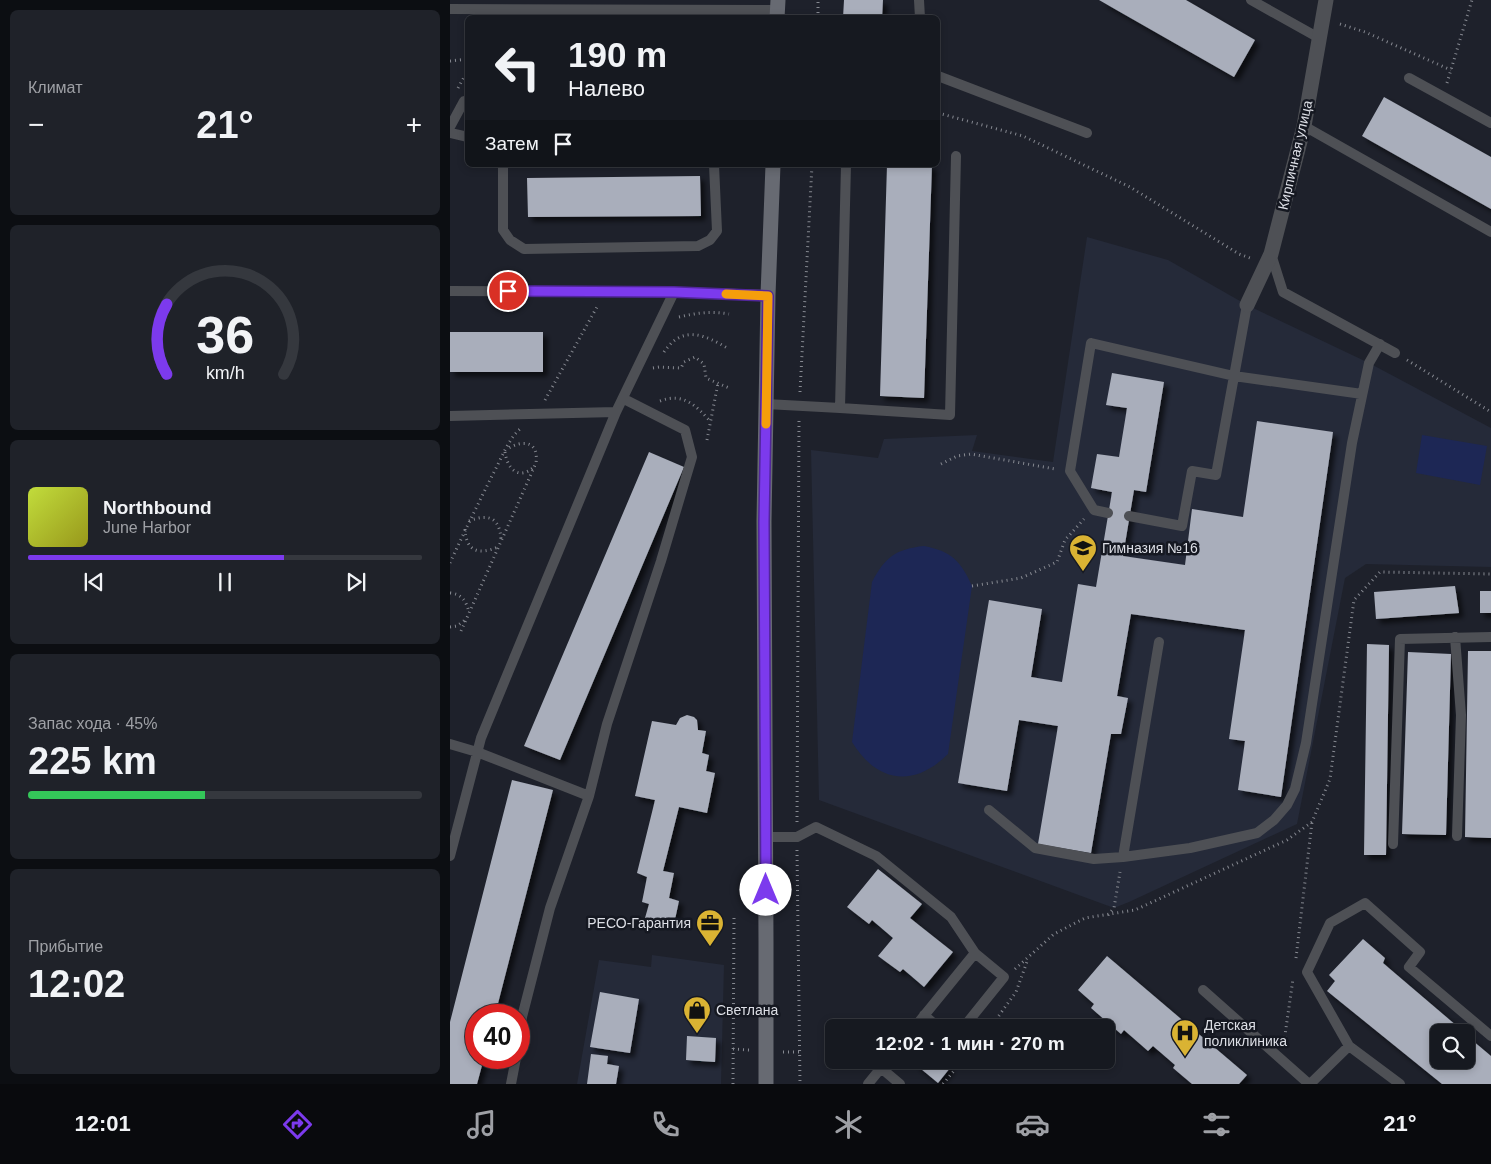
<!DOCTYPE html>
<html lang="ru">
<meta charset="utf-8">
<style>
body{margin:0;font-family:Helvetica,sans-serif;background:#1f2229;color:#f1f3f6;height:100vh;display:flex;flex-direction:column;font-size:19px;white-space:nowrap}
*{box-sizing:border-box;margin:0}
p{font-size:16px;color:#9ea0a5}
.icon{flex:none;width:28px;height:28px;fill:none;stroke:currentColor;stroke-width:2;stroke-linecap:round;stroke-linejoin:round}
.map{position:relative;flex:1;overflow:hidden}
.drawer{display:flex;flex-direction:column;gap:10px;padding:10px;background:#0c0e12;width:450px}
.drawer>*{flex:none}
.hud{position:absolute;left:15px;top:15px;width:475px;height:152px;border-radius:8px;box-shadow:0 2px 8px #0003,0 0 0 1px #35383e;background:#161920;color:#f1f3f6;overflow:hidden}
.fabs{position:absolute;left:980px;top:1024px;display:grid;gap:10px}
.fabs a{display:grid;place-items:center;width:45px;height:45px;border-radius:8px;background:#161920;box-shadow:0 2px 8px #0003,0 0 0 1px #35383e;font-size:25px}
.speed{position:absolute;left:15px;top:1004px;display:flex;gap:10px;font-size:25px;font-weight:700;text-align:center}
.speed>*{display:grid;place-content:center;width:65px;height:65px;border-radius:50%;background:#161920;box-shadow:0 2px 8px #0003,0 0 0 1px #35383e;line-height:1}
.speed .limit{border:8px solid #d22;background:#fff;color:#111}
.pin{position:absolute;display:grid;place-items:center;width:42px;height:42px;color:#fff;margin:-21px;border:2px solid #fff;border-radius:50%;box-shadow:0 1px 5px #0007}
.me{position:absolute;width:55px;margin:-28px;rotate:0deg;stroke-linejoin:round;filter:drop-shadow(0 0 4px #0008)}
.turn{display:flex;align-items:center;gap:18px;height:105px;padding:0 20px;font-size:22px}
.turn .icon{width:65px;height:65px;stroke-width:2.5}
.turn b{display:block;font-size:35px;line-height:42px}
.then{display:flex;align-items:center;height:48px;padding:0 20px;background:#0003;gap:10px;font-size:19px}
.big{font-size:38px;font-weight:700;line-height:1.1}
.drawer .card{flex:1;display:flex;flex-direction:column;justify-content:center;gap:8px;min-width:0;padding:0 18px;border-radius:8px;background:#1f2229}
.drawer .dial{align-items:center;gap:0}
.dial svg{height:130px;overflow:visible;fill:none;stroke:#35383e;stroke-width:7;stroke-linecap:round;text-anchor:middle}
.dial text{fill:#f1f3f6;stroke:none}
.song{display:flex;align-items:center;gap:15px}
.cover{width:60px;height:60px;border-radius:8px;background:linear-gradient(135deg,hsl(70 70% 55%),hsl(60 70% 35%))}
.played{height:5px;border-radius:2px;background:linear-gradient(90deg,#7c3aed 65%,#35383e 65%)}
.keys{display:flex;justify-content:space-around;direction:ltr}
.heat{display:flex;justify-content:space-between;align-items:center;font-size:28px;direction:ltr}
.charge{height:8px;border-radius:4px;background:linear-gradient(90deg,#34c759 45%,#35383e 0)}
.trip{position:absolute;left:375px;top:1019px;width:290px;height:50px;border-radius:8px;background:#161920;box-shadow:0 2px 8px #0003,0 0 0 1px #35383e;font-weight:700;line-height:50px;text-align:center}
.dock{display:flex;height:80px;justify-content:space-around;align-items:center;background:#090a0d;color:#9ea0a5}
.dock .icon{width:35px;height:35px}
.dock .current{color:#7c3aed}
.dock b{font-size:22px;color:#f1f3f6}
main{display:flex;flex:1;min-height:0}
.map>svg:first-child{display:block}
.built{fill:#252a39}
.green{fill:#1d2755}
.building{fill:#a9aebb;filter:url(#shadow)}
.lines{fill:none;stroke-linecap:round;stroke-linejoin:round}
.path{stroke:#868991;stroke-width:3;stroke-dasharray:1 4;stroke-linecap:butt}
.lane{stroke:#4e5055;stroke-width:10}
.street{stroke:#4e5055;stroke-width:15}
.secondary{stroke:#676a72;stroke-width:15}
.route-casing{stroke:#51269a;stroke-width:12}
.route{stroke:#7c3aed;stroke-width:9}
.slow{stroke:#f59e0b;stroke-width:9}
.labels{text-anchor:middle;stroke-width:5;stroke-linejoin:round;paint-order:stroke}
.street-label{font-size:14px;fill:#dddfe6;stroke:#151821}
.poi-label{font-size:14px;fill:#dddfe6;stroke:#151821;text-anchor:start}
</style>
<main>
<section class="drawer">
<div class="card"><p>Климат</p>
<div class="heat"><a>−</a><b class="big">21°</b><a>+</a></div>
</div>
<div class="card dial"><svg viewBox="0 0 100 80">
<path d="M14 69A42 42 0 1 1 86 69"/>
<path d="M14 69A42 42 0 0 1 14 26" stroke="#7c3aed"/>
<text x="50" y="56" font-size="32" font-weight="700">36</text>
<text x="50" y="72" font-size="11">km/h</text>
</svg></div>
<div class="card">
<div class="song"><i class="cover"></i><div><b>Northbound</b><p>June Harbor</p></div></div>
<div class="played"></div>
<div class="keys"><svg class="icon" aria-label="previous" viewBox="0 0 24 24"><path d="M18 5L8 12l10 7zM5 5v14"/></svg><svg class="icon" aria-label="pause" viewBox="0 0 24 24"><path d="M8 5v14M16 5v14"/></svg><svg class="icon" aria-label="next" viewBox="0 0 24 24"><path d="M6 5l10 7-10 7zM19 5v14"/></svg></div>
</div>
<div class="card"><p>Запас хода · 45%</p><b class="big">225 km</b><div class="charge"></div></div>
<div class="card"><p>Прибытие</p><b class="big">12:02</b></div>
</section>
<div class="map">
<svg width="1041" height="1084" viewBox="0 0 1041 1084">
<defs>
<filter id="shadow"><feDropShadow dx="4.5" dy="4.5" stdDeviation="2.5" flood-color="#0009"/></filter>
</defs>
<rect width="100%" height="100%" fill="#1e212b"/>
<!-- built -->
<path class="built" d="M637,237L718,260L797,305L919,363L1041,428V567L916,564L895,578L847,824L679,902L664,908L369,800L361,450L428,458L434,439L527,435L522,451L603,462Z
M202,955L274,965L271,1084H127L149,960L201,967Z"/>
<!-- green -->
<path class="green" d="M972,435L1037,446L1030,485L966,473Z
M474,546C501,551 511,561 522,586L498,754C464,788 427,783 402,742L422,582C435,557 446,549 474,546Z"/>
<!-- building -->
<path class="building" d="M394,0H433L432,18H393Z
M649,0H736L805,40L784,77Z
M934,97L1041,157V209L912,136Z
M437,165H482L474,398L430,396Z
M250,176L251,216L78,217L77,178Z
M0,332H93V372H0Z
M662,373L714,382L696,492L684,490L673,556L735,565L742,509L793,517L807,421L883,432L831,797L788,790L795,741L779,739L795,630L681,614L667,696L678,698L671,734H661L641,853L588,844L608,726L569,720L557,791L508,783L539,600L592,609L581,677L612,682L628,584L646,587L662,492L641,488L647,454L669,457L677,408L656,405Z
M199,452L234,467L110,760L74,746Z
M1005,586L1009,613L926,619L924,592Z
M1030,591H1041V613H1030Z
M917,644L939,645L936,855H914Z
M1018,651H1041V838L1015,837Z
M958,652L1001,654L996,835L952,834Z
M237,715L244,717L247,720L248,730L256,731L252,753L259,755L256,771L265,773L257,813L229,807L213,871L224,873L219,898L229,901L224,924L195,918L199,904L192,902L197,877L187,873L205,800L185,796L202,721L226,725L230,718Z
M62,780L103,790L45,1015H26V1058H34L27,1084H0V1022Z
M428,869L472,904L460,918L503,952L474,987L453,969L450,972L428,956L443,938L422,920L419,924L397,907Z
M913,939L935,958L933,963L1014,1032H989V1060H1016V1035L1041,1056V1084H992L877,991L885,981L879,975Z
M657,956L797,1075L789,1084H742L723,1068L725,1065L703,1046L698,1051L674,1030L671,1034L641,1008L644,1004L628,990Z
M150,992L189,999L180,1053L140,1047Z
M237,1036L266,1038L265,1062L236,1060Z
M141,1054L158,1056L157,1064L169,1066L166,1084H137Z
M468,1060H490L500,1068L488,1083L465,1064Z"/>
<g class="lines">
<!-- path -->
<path class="path" d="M368,18V0
M890,24L915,32L1001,70
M0,61L18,59
M997,83L1022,0
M8,88L18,70
M488,113L573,136L680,187L789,254L800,258
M229,317C246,313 261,311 279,314
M214,352C233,324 255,335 279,349
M957,360L1041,412
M203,368L209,367L231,368L234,362L245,357L254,364L256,378L279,388
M350,392L362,165
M95,400L147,307
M210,401C234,392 246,406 261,422
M257,440L268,383
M55,452C57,468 68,481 84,467
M491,464L507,456L521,454L605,469
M19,521C39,513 50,518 51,540
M15,529C16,552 29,555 48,547
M0,563C14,532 29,502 44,472C52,457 58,440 70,429
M522,586L571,578L607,562L615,540L634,519
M0,593C12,594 16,601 19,612
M0,627L7,626L15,620
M11,631L86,463C89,440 72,440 57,449
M347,822L349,420
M347,850L350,1084
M658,915L664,908L670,872
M846,958L862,822
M565,969L604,934L635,918L685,910L837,840L862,822L880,779L904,600L930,572L1041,574
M540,1028L566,992L578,959
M834,1042L843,979
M283,1049L299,1050
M333,1052H350
M283,1084L284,917
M493,1084L513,1060"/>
<!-- lane -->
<path class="lane" d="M469,0L470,18
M801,0L869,38
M0,9L328,10
M488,76L637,133
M959,78L1041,123
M854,126L1041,232
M0,127L14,101H18
M0,133L18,137
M53,165V230L60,240L74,249L248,246L260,240L267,231L264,165
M821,254L833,292L945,353
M0,291L224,292L318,295
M316,404L390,408L396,165
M390,408L500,415L506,156
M0,416L166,412
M658,513L644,510L620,471L641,343L784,376L912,394
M679,516L732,526L742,471L766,475L797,305
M1005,637L1011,715L1007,836
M0,744L27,752L139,796
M539,810L585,848L644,859L673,857L709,642
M316,837H347L366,827L426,856L501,917L525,953L464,1028
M943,844L950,639L1041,637
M0,856L31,738L166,412L224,292
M673,857L740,848L807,833L824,820L837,805L845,789L856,743L902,443L919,363L930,344
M753,990L859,1084
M474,1015L489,1028
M513,1028L554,977L525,953
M69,1039L72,1017L100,908L139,796L157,724L211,561L242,457L235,430L174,399
M899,1046L950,1084
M438,1060L431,1068L450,1084
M61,1084L66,1058
M418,1084L431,1068
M860,1084L899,1046L857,972L880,923L915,903L970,952L959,967L1041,1036"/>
<!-- street -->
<path class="street" d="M797,305L821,254L854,126L876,0"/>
<!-- secondary -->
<path class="secondary" d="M327,18L328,0
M316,1084V943L314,521L318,295L323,165"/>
</g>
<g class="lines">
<!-- route casing -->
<g class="route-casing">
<path id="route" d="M58,291L224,292L318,296L314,522L316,890"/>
</g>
<!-- route -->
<use href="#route" class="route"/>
<!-- slow -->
<path class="slow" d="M276,294L318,296L316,424"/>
</g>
<!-- icons -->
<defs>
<g id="school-pin" transform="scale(1.4375)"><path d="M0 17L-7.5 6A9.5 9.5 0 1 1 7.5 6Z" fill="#dab333" stroke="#151821"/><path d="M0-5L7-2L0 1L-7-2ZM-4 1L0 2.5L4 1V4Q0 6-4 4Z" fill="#111"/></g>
<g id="office-pin" transform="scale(1.4375)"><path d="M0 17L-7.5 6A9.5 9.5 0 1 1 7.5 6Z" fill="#dab333" stroke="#151821"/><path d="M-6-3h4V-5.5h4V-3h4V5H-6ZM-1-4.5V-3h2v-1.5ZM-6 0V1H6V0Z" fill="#111"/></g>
<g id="shop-pin" transform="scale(1.4375)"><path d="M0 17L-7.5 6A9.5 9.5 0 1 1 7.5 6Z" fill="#dab333" stroke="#151821"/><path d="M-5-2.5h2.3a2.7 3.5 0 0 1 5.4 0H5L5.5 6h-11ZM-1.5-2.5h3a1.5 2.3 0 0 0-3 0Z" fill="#111"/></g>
<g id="hospital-pin" transform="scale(1.4375)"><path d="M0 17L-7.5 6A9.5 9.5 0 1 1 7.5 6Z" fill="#dab333" stroke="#151821"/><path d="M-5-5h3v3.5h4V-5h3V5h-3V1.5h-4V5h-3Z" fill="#111"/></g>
</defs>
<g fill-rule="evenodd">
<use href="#school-pin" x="633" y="548"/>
<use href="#office-pin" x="260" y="923"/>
<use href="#shop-pin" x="247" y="1010"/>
<use href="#hospital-pin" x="735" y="1033"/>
</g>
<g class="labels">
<!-- street labels -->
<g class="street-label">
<text transform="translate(845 155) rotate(-77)" y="5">Кирпичная улица</text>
</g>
<!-- poi labels -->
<g class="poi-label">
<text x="652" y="553">Гимназия №16</text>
<text x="241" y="928" text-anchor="end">РЕСО-Гарантия</text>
<text x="266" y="1015">Светлана</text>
<text x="754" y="1030">Детская<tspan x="754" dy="16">поликлиника</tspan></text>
</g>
</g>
</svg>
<div class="fabs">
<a><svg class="icon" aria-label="search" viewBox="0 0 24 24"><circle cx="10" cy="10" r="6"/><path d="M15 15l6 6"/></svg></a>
</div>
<div class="speed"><div class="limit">40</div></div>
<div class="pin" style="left:58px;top:291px;background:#d93025"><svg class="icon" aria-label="arrive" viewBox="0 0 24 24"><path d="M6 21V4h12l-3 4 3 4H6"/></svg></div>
<svg class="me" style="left:316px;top:890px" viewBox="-20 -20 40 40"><circle r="19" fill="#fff"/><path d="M0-13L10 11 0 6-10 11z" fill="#7c3aed"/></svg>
<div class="trip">12:02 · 1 мин · 270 m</div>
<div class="hud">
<div class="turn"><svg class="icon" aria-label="left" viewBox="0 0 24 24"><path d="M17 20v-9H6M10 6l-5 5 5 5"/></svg><div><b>190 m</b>Налево</div></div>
<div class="then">Затем<svg class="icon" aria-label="arrive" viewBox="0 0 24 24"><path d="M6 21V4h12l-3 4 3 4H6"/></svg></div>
</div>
</div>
</main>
<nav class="dock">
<b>12:01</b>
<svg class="icon current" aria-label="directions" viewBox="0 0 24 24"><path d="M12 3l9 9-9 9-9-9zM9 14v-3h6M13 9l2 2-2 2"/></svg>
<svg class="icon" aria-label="music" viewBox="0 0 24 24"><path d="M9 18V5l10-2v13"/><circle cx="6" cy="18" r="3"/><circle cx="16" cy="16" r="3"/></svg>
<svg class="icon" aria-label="phone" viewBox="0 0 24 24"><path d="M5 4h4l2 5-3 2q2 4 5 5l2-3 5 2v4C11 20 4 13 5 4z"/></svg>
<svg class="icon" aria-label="climate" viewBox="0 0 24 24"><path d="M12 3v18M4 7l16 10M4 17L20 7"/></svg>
<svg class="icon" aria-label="car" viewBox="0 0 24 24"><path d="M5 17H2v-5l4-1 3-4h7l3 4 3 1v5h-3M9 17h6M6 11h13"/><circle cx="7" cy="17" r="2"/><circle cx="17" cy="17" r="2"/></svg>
<svg class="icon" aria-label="filters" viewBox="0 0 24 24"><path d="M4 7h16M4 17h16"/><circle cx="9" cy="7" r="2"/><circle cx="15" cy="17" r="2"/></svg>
<b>21°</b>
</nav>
